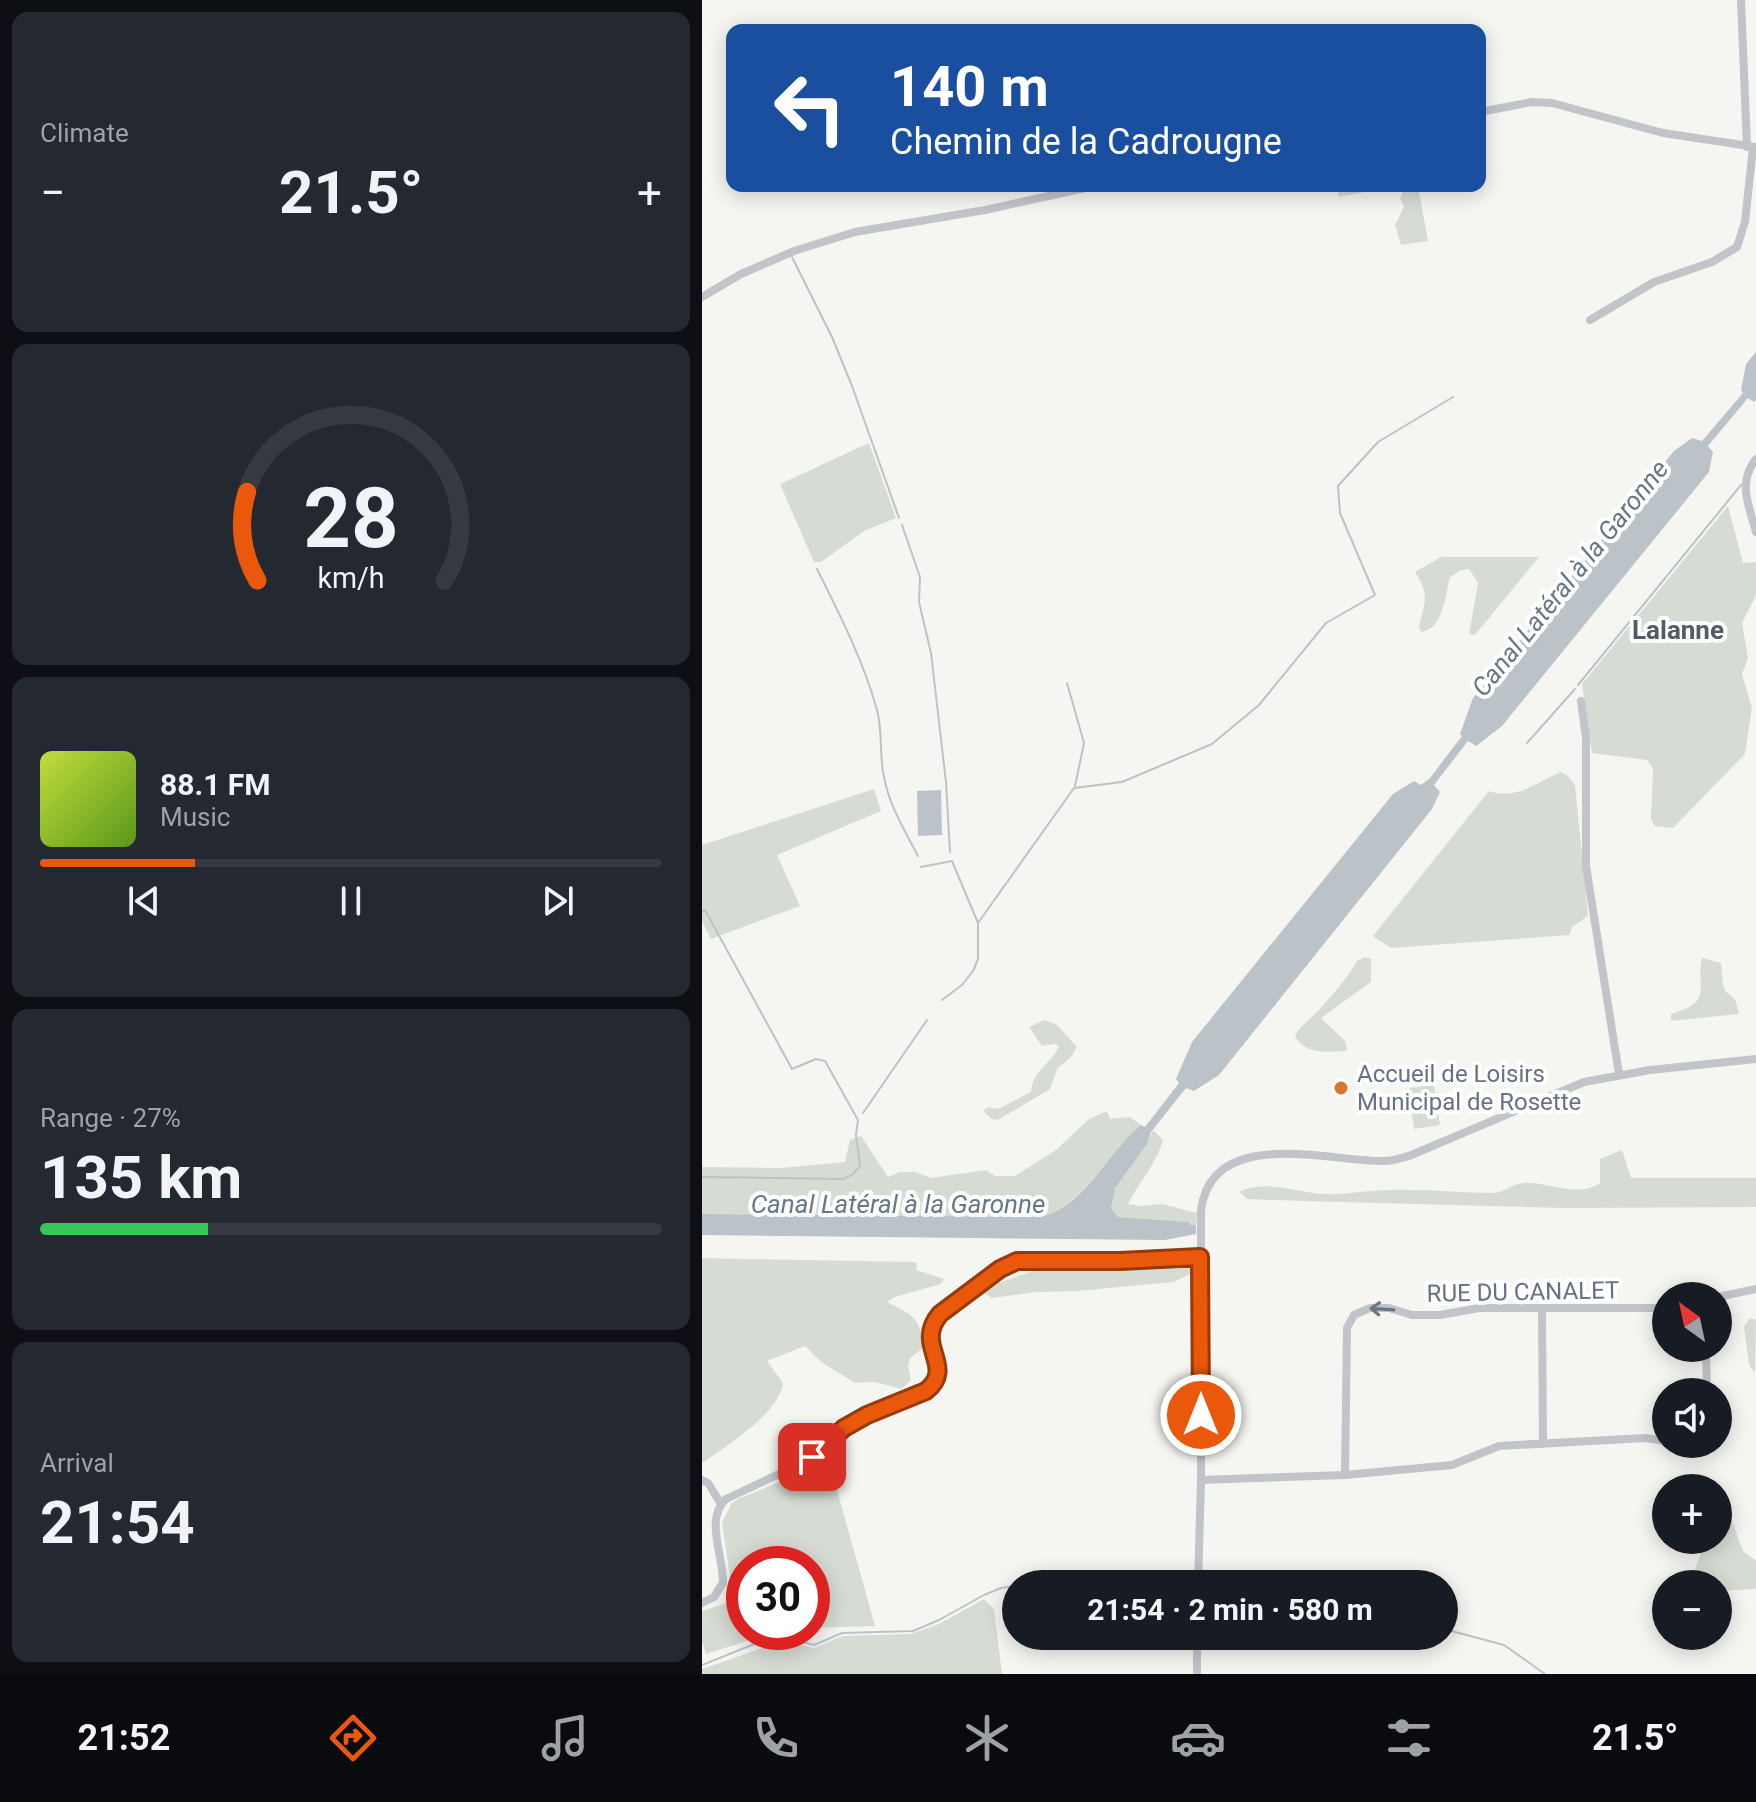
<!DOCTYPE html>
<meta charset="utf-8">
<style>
body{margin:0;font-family:Roboto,sans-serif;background:#242831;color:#f1f3f6;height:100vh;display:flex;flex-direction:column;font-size:30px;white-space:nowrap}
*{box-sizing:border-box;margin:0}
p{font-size:26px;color:#9ea1a6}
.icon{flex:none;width:44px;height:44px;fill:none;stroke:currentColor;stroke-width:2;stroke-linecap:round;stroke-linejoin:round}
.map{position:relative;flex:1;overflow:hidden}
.panel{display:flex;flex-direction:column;gap:12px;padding:12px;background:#0d0f14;width:702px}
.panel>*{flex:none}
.hud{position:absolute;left:24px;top:24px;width:760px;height:168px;border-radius:16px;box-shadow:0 4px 20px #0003;background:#1a4fa0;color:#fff;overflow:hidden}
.needle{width:52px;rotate:327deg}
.tools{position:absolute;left:950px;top:1282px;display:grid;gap:16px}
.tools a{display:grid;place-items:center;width:80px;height:80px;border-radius:50%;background:#171b24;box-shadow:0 4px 20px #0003;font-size:40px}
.speed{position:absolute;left:24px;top:1546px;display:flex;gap:16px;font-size:40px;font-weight:700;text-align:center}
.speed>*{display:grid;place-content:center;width:104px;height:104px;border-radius:50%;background:#171b24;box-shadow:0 4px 20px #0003;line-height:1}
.speed .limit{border:12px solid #d22;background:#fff;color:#111}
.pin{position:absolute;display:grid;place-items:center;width:68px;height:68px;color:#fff;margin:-34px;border-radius:16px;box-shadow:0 4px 12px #0006}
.me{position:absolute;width:88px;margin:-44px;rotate:0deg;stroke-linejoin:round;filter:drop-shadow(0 0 6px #0008)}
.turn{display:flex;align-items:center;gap:28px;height:168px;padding:0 32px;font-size:36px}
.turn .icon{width:104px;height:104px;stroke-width:2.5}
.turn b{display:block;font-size:56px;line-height:68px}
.big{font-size:60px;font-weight:700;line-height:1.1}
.panel .card{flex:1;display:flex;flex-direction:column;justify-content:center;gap:12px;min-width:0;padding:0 28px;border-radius:16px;background:#242831}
.panel .dial{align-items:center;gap:0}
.dial svg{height:208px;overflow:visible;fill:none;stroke:#363941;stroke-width:7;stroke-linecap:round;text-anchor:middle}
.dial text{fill:#f1f3f6;stroke:none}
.song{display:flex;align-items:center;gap:24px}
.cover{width:96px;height:96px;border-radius:12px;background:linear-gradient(135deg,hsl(70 70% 55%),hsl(90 70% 35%))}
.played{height:8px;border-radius:4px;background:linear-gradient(90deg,#ea580c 25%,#363941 25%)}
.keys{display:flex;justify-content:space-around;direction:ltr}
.heat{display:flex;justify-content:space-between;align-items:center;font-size:44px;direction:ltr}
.charge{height:12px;border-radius:6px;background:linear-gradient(90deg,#34c759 27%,#363941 0)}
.trip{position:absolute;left:300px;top:1570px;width:456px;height:80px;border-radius:40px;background:#171b24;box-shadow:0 4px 20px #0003;font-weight:700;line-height:80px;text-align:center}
.tabs{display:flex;height:128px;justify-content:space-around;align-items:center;background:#090b0e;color:#9ea1a6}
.tabs .icon{width:56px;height:56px}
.tabs .selected{color:#ea580c}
.tabs b{font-size:36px;color:#f1f3f6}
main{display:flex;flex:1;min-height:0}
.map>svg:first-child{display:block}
.green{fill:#d6dcd4}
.water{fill:#bbc3c9}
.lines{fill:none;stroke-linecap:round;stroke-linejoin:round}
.stream{stroke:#bbc3c9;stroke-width:2}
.minor{stroke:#c1c4c8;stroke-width:8}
.oneway{stroke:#6b7586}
.route-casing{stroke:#983908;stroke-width:20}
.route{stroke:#ea580c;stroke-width:14}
.poi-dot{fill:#da752e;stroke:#fff;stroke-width:3}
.labels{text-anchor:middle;stroke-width:8;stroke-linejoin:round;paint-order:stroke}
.poi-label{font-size:24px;fill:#667182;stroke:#fff;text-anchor:start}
.street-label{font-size:24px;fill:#667182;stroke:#fff}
.water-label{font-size:26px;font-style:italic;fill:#677885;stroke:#fff}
.neighbourhood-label{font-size:26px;font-weight:bold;fill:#545b67;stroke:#fff}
</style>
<main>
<section class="panel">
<div class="card"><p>Climate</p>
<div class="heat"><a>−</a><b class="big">21.5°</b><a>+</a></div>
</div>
<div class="card dial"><svg viewBox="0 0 100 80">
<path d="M14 69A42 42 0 1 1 86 69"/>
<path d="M14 69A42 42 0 0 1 10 35" stroke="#ea580c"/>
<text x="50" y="56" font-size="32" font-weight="700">28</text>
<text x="50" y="72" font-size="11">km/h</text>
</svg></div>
<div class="card">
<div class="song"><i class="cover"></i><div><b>88.1 FM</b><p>Music</p></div></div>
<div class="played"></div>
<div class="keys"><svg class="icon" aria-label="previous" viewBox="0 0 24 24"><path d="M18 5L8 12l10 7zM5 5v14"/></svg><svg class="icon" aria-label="pause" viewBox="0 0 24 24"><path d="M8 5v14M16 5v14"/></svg><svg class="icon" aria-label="next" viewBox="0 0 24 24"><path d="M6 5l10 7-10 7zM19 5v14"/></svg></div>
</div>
<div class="card"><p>Range · 27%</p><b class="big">135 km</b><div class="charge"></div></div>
<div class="card"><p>Arrival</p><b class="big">21:54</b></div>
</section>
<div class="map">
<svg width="1054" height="1674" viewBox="0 0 1054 1674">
<rect width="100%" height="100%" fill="#f5f6f2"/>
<!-- green -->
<path class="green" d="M635,186H668L667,191L637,197Z
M704,186H716L726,241L699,245L693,225L702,207L698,198Z
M167,443L194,518L162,531L119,562H112L78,484Z
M1026,506L1041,563L1054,562V595L1040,623L1046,658L1040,674L1050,708L1043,754L971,828L953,826L949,819L951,768L945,760L890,753L880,684Z
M739,557H837L773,635L767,634L776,583L767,569L759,570L748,577C743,596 742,628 719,632L717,627C723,601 728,595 713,572Z
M859,772L865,775L873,785L886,916L870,927L868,935L689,948L671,936L787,791C815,800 833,783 859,772Z
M172,789L179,811L75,855L98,906L9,939L0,921V845Z
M663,957L669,959V982L619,1018L643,1041L645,1051C625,1052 605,1055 593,1037C597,1026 607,1021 614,1013C629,997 644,980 655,961Z
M1000,958L1019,963L1021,984L1023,991L1033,999L1037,1014L969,1021V1014C1013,1001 993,989 1000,958Z
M343,1020L355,1025L375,1047L370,1056L355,1069L348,1089L296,1120L290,1119L281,1111L286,1107L296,1109L329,1092C330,1071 350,1063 357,1046L353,1044L340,1046L327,1027Z
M732,1085L738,1125L712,1129L707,1088Z
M405,1111L408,1119L428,1117L439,1125C403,1154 385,1204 339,1217L0,1214V1167L79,1168L143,1162L148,1140L159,1136L186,1177L198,1172H213L229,1178L284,1170L293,1176H313L354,1150L387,1119Z
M451,1130L461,1140C455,1163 437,1182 426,1204L438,1206L460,1204L495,1213L494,1225H488L487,1222L416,1217L409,1208C409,1178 440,1157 451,1130Z
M920,1150L929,1178H1054V1207L864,1208L600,1201L545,1199L537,1192C563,1179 594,1192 621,1194C644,1195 666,1190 688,1190C723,1189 758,1193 792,1193C802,1193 810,1184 821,1183C845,1181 875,1199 898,1183V1159Z
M0,1258L213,1262L215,1264L214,1270L242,1279L239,1284L193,1297L185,1302C212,1316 218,1316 221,1348L208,1358L206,1366L209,1380L199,1389L173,1382L153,1383L119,1362L103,1346L65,1361L81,1383C77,1414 25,1445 0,1463Z
M481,1264L488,1269V1274L472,1282L375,1291L335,1292L290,1298L282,1293L281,1288L346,1266Z
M1048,1318L1054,1320L1053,1373L1047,1365L1042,1327Z
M127,1461L173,1626L110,1628V1564H42V1632H73L4,1654L0,1642V1611L28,1602L31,1597L20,1522L30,1503L36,1499Z
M1016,1501L1024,1504L1041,1551L1054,1561V1589L1017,1591L1016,1584H995L991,1574L1002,1545L999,1540H1016Z
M282,1599L292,1609L300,1674H0V1669L81,1641L112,1648L141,1636L208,1634L237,1624Z"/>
<!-- water -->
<path class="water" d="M1054,352V400L1052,402L1046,398L1006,446L1011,452L1007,472L800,726L774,746L766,741L732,785L738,792L730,809L517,1075L492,1091L484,1088L449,1132L445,1144L413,1188L409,1208L416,1217L487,1222L488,1225H494V1234L463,1240L0,1235V1214L339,1217C386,1204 403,1154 439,1125L443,1127L477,1083L474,1079L490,1042L691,794L712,781L719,785L728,778L760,736L758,734L771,698L972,451L990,438L1000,441L1041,393L1039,390L1044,364Z
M239,790L240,835L216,836L215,791Z"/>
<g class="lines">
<!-- stream -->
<path class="stream" d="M90,257L130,337L150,386L197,518
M200,525L218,577L217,602L229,653L244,782L248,852
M115,569C138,615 161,660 175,710C181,732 177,756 182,777C187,805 203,831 216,856
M365,683L382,743L373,786
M876,685L1039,485
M825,743L873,689
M219,867L250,861L276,923
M0,912L3,910L90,1069L114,1059L123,1061L156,1120L154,1135L158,1166L151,1174L142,1179L0,1177
M240,1000L260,985L271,971L276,959V923L372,788L420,782L510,744L557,705L624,623L673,595L638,513L636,486L676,442L751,397
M161,1113L225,1020
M742,1629L802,1645L843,1674
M0,1665L75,1635L112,1645L140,1633L211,1631L237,1620L282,1595L299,1588L314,1586"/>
<!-- minor -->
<path class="minor" d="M1039,0L1045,147
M778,112L830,102L850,103L961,133L1054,147
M0,297L39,274L92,251L153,232L283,210L392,186
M888,320L952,282L1010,262L1035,247L1043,222L1051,147
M1054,459C1035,483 1047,505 1054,532
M879,701L884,738V866L917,1074
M1016,1297L1054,1289
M840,1310L841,1444
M1004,1348L1005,1392
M973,1444L987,1449L1000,1444
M643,1475L645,1328L652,1315L668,1308H687L710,1315H738L777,1308H964
M0,1480L6,1483L19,1504
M499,1480L643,1475L750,1465L797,1446L943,1438L964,1441
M496,1584L499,1480V1210C510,1125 628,1162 682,1161C690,1161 699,1158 707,1156L882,1082L948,1070L1054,1059
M0,1603L12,1597L21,1583C22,1557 2,1519 24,1499L94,1466L110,1457L142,1428L165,1415L224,1391C255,1366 211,1346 238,1314L298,1269L315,1261H418L498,1257
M495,1674V1636"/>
</g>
<!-- one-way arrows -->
<defs><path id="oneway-shaft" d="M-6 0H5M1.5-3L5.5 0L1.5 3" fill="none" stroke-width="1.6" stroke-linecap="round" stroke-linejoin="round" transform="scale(2)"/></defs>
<use class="oneway" href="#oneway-shaft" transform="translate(680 1309) rotate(-176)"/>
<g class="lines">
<!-- route casing -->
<g class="route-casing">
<path id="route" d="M110,1457L142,1428L165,1415L224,1391C255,1366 211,1346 238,1314L298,1269L315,1261H418L498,1257L499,1415"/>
</g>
<!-- route -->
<use href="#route" class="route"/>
</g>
<!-- markers -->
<circle class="poi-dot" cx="639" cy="1088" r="8"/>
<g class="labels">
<!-- poi labels -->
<g class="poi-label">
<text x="655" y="1082">Accueil de Loisirs<tspan x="655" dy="28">Municipal de Rosette</tspan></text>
</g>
<!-- street labels -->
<g class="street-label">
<text transform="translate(821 1292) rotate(-1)" y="8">RUE DU CANALET</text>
</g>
<!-- water labels -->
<g class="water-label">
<text transform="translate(868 578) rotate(-51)" y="9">Canal Latéral à la Garonne</text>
<text x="196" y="1213">Canal Latéral à la Garonne</text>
</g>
<!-- neighbourhood labels -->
<g class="neighbourhood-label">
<text x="976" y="639">Lalanne</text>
</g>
</g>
</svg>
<div class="tools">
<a><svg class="needle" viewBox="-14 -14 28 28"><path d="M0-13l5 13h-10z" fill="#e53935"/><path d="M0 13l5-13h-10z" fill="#9ea1a6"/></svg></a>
<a><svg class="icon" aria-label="sound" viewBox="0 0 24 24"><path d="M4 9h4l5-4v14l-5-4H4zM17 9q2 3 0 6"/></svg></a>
<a>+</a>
<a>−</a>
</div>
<div class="speed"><div class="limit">30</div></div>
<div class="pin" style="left:110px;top:1457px;background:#d93025"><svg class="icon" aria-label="arrive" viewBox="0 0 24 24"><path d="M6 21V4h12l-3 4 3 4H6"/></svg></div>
<svg class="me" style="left:499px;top:1415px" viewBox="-20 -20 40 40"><circle r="17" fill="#ea580c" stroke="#fff" stroke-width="3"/><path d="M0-11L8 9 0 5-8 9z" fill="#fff"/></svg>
<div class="trip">21:54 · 2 min · 580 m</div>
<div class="hud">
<div class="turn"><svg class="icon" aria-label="left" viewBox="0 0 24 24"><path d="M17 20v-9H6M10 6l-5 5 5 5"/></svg><div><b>140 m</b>Chemin de la Cadrougne</div></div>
</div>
</div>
</main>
<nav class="tabs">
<b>21:52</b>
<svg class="icon selected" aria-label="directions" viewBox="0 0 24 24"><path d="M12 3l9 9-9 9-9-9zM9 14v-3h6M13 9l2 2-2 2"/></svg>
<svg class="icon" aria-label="music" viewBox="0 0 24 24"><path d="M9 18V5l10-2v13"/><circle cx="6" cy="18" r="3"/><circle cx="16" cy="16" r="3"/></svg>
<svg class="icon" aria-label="phone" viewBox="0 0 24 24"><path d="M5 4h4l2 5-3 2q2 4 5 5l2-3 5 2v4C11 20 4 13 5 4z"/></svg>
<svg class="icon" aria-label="climate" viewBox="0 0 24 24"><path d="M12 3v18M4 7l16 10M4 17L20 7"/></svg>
<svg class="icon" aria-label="car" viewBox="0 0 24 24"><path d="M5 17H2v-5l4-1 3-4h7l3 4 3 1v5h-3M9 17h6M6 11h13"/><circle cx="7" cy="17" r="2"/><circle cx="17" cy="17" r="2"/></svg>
<svg class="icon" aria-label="filters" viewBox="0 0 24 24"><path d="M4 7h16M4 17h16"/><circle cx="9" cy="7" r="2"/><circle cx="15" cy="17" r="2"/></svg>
<b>21.5°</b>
</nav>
